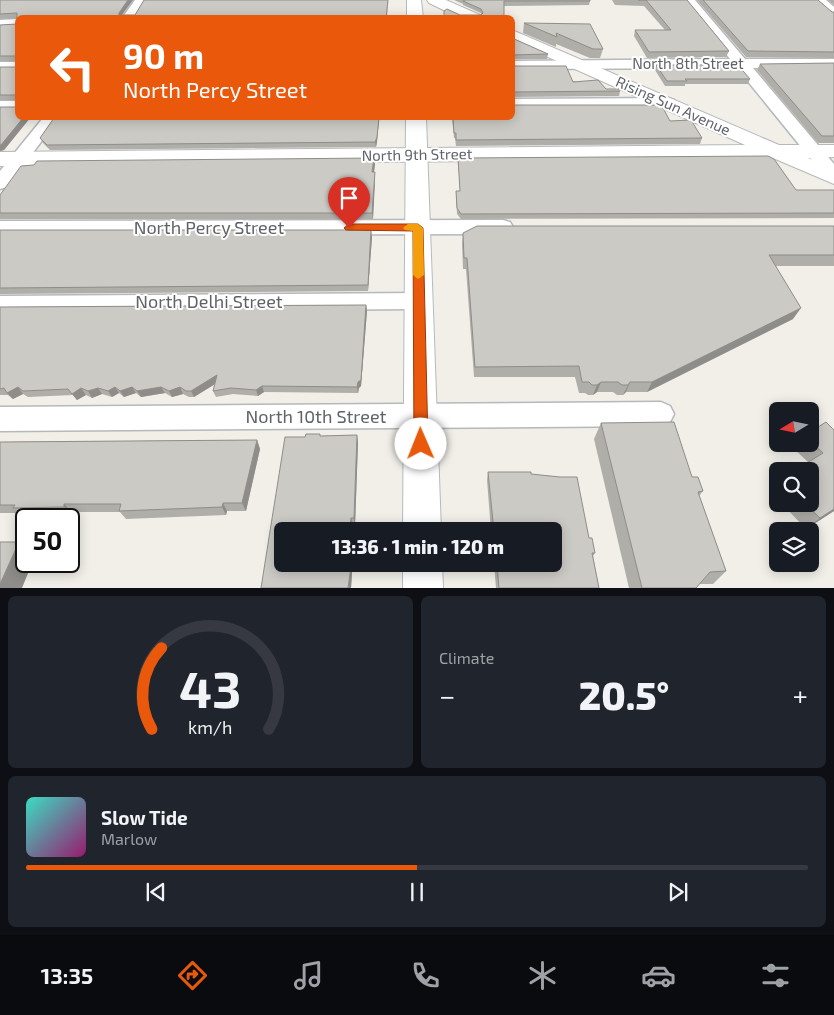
<!DOCTYPE html>
<meta charset="utf-8">
<style>
body{margin:0;font-family:"Exo 2",sans-serif;background:#20242c;color:#f1f3f6;height:100vh;display:flex;flex-direction:column;font-size:19px;white-space:nowrap}
*{box-sizing:border-box;margin:0}
p{font-size:16px;color:#9ea1a6}
.icon{flex:none;width:28px;height:28px;fill:none;stroke:currentColor;stroke-width:2;stroke-linecap:round;stroke-linejoin:round}
.map{position:relative;height:588px;overflow:hidden}
.drawer{display:flex;flex-direction:column;gap:8px;padding:8px;background:#0d0f14;flex:1}
.drawer>*{flex:none}
.guide{position:absolute;left:15px;top:15px;width:500px;height:105px;border-radius:8px;box-shadow:0 2px 12px #0003;background:#ea580c;color:#fff;overflow:hidden}
.needle{width:32px;rotate:260deg}
.buttons{position:absolute;left:769px;top:402px;display:grid;gap:10px}
.buttons a{display:grid;place-items:center;width:50px;height:50px;border-radius:8px;background:#171b24;box-shadow:0 2px 12px #0003;font-size:25px}
.speed{position:absolute;left:15px;top:508px;display:flex;gap:10px;font-size:25px;font-weight:700;text-align:center}
.speed>*{display:grid;place-content:center;width:65px;height:65px;border-radius:50%;background:#171b24;box-shadow:0 2px 12px #0003;line-height:1}
.speed .limit{border:2px solid #111;border-radius:8px;background:#fff;color:#111}
.pin{position:absolute;display:grid;place-items:center;width:42px;height:42px;color:#fff;margin:-51px -21px;border-radius:50% 50% 50% 0;rotate:-45deg;box-shadow:0 0 5px #0007}
.pin .icon{rotate:45deg}
.me{position:absolute;width:55px;margin:-28px;rotate:359deg;stroke-linejoin:round;filter:drop-shadow(0 0 4px #0008)}
.turn{display:flex;align-items:center;gap:18px;height:105px;padding:0 25px;font-size:22px}
.turn .icon{width:65px;height:65px;stroke-width:2.5}
.turn b{display:block;font-size:35px;line-height:42px}
.big{font-size:38px;font-weight:800;line-height:1.1}
.drawer .widget{flex:1;display:flex;flex-direction:column;justify-content:center;gap:8px;min-width:0;padding:0 18px;border-radius:8px;background:#20242c}
.drawer .dial{align-items:center;gap:0}
.dial svg{height:130px;overflow:visible;fill:none;stroke:#363941;stroke-width:7;stroke-linecap:round;text-anchor:middle}
.dial text{fill:#f1f3f6;stroke:none}
.song{display:flex;align-items:center;gap:15px}
.cover{width:60px;height:60px;border-radius:8px;background:linear-gradient(135deg,hsl(170 70% 55%),hsl(320 70% 35%))}
.played{height:5px;border-radius:2px;background:linear-gradient(90deg,#ea580c 50%,#363941 50%)}
.keys{display:flex;justify-content:space-around;direction:ltr}
.heat{display:flex;justify-content:space-between;align-items:center;font-size:28px;direction:ltr}
.drawer .tiles{flex:1;display:grid;gap:8px;grid-template-columns:1fr 1fr}
.widget:last-child{grid-column:span 2}
.trip{position:absolute;left:274px;top:522px;width:288px;height:50px;border-radius:8px;background:#171b24;box-shadow:0 2px 12px #0003;font-weight:800;line-height:50px;text-align:center}
.dock{display:flex;height:80px;justify-content:space-around;align-items:center;background:#090b0e;color:#9ea1a6}
.dock .icon{width:35px;height:35px}
.dock .selected{color:#ea580c}
.dock b{font-size:22px;color:#f1f3f6}
.map>svg:first-child{display:block}
.lines{fill:none;stroke-linecap:round;stroke-linejoin:round}
.minor-casing{stroke:#b5b8bc;stroke-width:3}
.tertiary-casing{stroke:#b5b8bc;stroke-width:2}
.secondary-casing{stroke:#b6babf;stroke-width:2}
.minor{fill:#fff;fill-rule:evenodd}
.tertiary{fill:#fff;fill-rule:evenodd}
.secondary{fill:#fff;fill-rule:evenodd}
.wall{fill:#afaea9}
.shaded-wall{fill:#8f8d8a}
.building{fill:#cccac5;stroke:#8f8d8a}
.route{fill:#ea580c;stroke:#983908}
.slow{fill:#f59e0b}
.labels{text-anchor:middle;stroke-width:4;stroke-linejoin:round;paint-order:stroke}
.far-street-label{font-size:15px;fill:#5f6368;stroke:#fff}
.street-label{font-size:18px;fill:#5f6368;stroke:#fff}
</style>
<div class="map">
<svg width="834" height="588" viewBox="0 0 834 588">
<rect width="100%" height="100%" fill="#f1efe8"/>
<g class="lines">
<!-- minor casing -->
<g class="minor-casing">
<path id="minor" d="M135,0H147L135,18H122Z
M683,0H695L745,59H834V67L753,68L834,164V182L828,180L737,68L512,69V61L730,59Z
M812,0H826L834,7V17L830,16Z
M18,19V27L0,28V20Z
M0,62H18V70H0Z
M668,98L674,100L676,103L674,106L512,109V99Z
M0,101H18V111H0Z
M43,118H59L7,187L0,189V171Z
M503,220L510,222L513,227L510,232L503,234L0,235V221Z
M419,293L427,295L430,301L427,307L419,309L0,312V296Z
M661,402L670,406L674,414L670,422L661,426L0,431V407Z"/>
</g>
<!-- tertiary casing -->
<g class="tertiary-casing">
<path id="tertiary" d="M427,0H446L480,15L481,18H460L429,3Z
M512,30L779,145H834V157L808,158L834,169V184L773,158L0,166V152L745,145L512,41Z"/>
</g>
<!-- secondary casing -->
<g class="secondary-casing">
<path id="secondary" d="M407,0H421L423,18H407Z
M406,118H426L441,531H403Z
M403,564H442L443,588H403Z"/>
</g>
<!-- minor -->
<use href="#minor" class="minor"/>
<!-- tertiary -->
<use href="#tertiary" class="tertiary"/>
<!-- secondary -->
<use href="#secondary" class="secondary"/>
</g>
<!-- wall -->
<path class="wall" d="M0,0H133L122,15H135L144,0H388L387,18H18V118H30L4,150L0,151V107H17V100H0V67H17V61H0V25L17,24V18L0,19Z
M454,0H590V1L589,5L504,6V18H444V11L460,15H481V13L463,5V4Z
M612,0H687L729,51L726,57L647,58L634,36L635,30H665L644,6L615,5Z
M697,0H818L832,12H834V58L746,57Z
M828,0H834V5Z
M524,23L603,49L600,58H590L556,44V47L523,33Z
M512,38L548,54L547,59H512Z
M834,63V143H818L757,70L760,64Z
M656,65L750,79L748,84H685V86H665L655,70Z
M512,66L606,89L620,91L619,96L512,97Z
M54,118H379L377,142L376,147L50,150L43,143L40,138Z
M452,118H512L670,121L702,138L700,144L456,146L455,138H454Z
M374,158L375,164L374,172L375,179L373,219H0V195Z
M458,158L796,190H834V218L461,219L457,214L456,197V191H460Z
M834,226V266H776L793,319L647,392H626L623,395H617L613,392H597L593,395H588L585,393H579L575,377H474L466,269H463L462,244L463,233Z
M0,230L372,237L368,291L0,294Z
M366,305L367,311L361,386L359,388L358,393L264,392L258,396L233,394L216,397L213,391L215,384L194,397H189L183,394L172,397L165,393L141,397L136,393L124,397L119,393L112,397L102,394L92,398L86,395L77,400L73,395L28,397L23,394L13,399L8,395H0V307Z
M601,423L692,477L703,491L699,496L726,571L713,584H699L696,588H629L594,439Z
M834,430V511L806,529L782,504H810L808,462L793,448L796,444H810V432Z
M357,435L358,443L355,526H353L349,567L352,573L351,588H261L321,436Z
M257,440L260,449L246,511H227L226,515L126,519L120,512H72L71,514L22,516L18,513H0V442Z
M488,472L531,474L589,538L595,553L593,556L599,588H496L494,564H552V531H491L487,480Z
M778,483V499L770,491Z"/>
<!-- shaded-wall -->
<path class="shaded-wall" d="M128,0H133L120,17L119,13Z
M23,118H30L4,150L0,151V145Z
M379,118L377,142L376,147L375,142Z
M374,158L375,164L373,179L372,172Z
M375,172V179L373,219L372,213Z
M371,230L372,237L368,291V285Z
M366,305L367,311L361,386L359,388L358,393L357,387Z
M801,308L793,319L647,392L652,382Z
M217,375L220,381L194,397L191,391Z
M601,382L597,392L593,395L597,385Z
M630,382L626,392L623,395L628,385Z
M262,386L264,392L258,396L256,390Z
M18,387L23,394L13,399L7,393Z
M115,387L119,393L112,397L108,391Z
M132,387L136,393L124,397L120,391Z
M161,387L165,393L141,397L137,391Z
M180,387L183,394L172,397L169,391Z
M81,388L86,395L77,400L72,394Z
M98,388L102,394L92,398L88,391Z
M357,435L358,443L355,526L354,518Z
M257,440L260,449L246,511L242,503Z
M223,503L227,511L226,515L222,507Z
M64,504L72,512L71,514L64,507Z
M834,509V511L806,529L820,518Z
M351,518L353,526L352,531H350Z
M19,542L26,548V561H33L22,588H0V584Z
M351,567L352,573L351,588H348Z"/>
<!-- building -->
<path class="building" d="M0,0H128L119,13V15H135L144,0H388L386,18H18V118H23L1,145H0V107H17V95H0V67H17V56H0V25L17,24V13L0,14Z
M465,0H590V1H504V18H444V11L447,9L460,15H481L483,13L481,9L463,1Z
M638,0H687L729,51L649,52L635,30H671L646,0Z
M703,0H818L832,12H834V52L748,51Z
M524,23L590,24L603,49H593L556,33L557,37Z
M512,38L548,54L512,55Z
M834,63V136H822L760,64Z
M656,65H738L750,79H685L687,81H667Z
M512,66H566L573,82L598,80L606,89H620V91L512,92Z
M512,105H656L663,108L670,121L691,120L702,138L456,140V133H454L453,118H512Z
M54,118H379L377,137L375,142L47,145L40,138Z
M768,156L774,159L796,190H834V213L461,214L457,208L456,191H460L458,158Z
M374,158L372,172H375L372,213H0V195L21,166L34,165L37,161Z
M477,226H834V255H769L801,308L652,382H630L628,385H622L618,382H601L597,385H592L589,382H582L579,366L475,367L469,285L467,258H464L463,233Z
M0,230H371L368,285L0,288Z
M366,305L361,380L358,382L357,387L262,386L256,390L231,388L213,391L217,375L191,391H186L180,387L169,391L161,387L137,391L132,387L120,391L115,387L108,391L98,388L88,391L81,388L72,394L68,389L23,391L18,387L7,393L4,388L0,389V307Z
M674,422L692,477H698L703,491L698,492L726,571L710,572L696,588H642L601,423Z
M826,422L834,430V509L820,518L805,504H810V471H794L823,453L810,441V432Z
M306,434H320V436L357,435L354,518H351L350,531H282V564H347V566L351,567L348,588H261L285,437H305Z
M257,440L242,503H223L222,507L119,511L121,504H64V507L13,508L15,505H0V442Z
M488,472H531V474L560,477H577L589,538H592L595,553H592L599,588H499L497,564H552V531H494Z
M0,542H19L0,584Z"/>
<!-- route -->
<path class="route" d="M349,224H418L423,228L428,444L426,448L421,450L416,448L414,444L413,231L346,230L344,228Z"/>
<!-- slow -->
<path class="slow" d="M418,224L423,228L424,275L418,279L413,275V231L405,230L403,228L408,224Z"/>
<g class="labels">
<!-- far-street labels -->
<g class="far-street-label">
<text x="688" y="69">North 8th Street</text>
<text transform="translate(673 106) rotate(24)" y="5">Rising Sun Avenue</text>
<text transform="translate(417 155) rotate(-1)" y="5">North 9th Street</text>
</g>
<!-- street labels -->
<g class="street-label">
<text x="209" y="234">North Percy Street</text>
<text x="209" y="308">North Delhi Street</text>
<text x="316" y="423">North 10th Street</text>
</g>
</g>
</svg>
<div class="buttons">
<a><svg class="needle" viewBox="-14 -14 28 28"><path d="M0-13l5 13h-10z" fill="#e53935"/><path d="M0 13l5-13h-10z" fill="#9ea1a6"/></svg></a>
<a><svg class="icon" aria-label="search" viewBox="0 0 24 24"><circle cx="10" cy="10" r="6"/><path d="M15 15l6 6"/></svg></a>
<a><svg class="icon" aria-label="layers" viewBox="0 0 24 24"><path d="M12 4l9 5-9 5-9-5zM3 14l9 5 9-5"/></svg></a>
</div>
<div class="speed"><div class="limit">50</div></div>
<div class="pin" style="left:349px;top:228px;background:#d93025"><svg class="icon" aria-label="arrive" viewBox="0 0 24 24"><path d="M6 21V4h12l-3 4 3 4H6"/></svg></div>
<svg class="me" style="left:421px;top:444px" viewBox="-20 -20 40 40"><circle r="19" fill="#fff"/><path d="M0-13L10 11 0 6-10 11z" fill="#ea580c"/></svg>
<div class="trip">13:36 · 1 min · 120 m</div>
<div class="guide">
<div class="turn"><svg class="icon" aria-label="left" viewBox="0 0 24 24"><path d="M17 20v-9H6M10 6l-5 5 5 5"/></svg><div><b>90 m</b>North Percy Street</div></div>
</div>
</div>
<section class="drawer">
<div class="tiles">
<div class="widget dial"><svg viewBox="0 0 100 80">
<path d="M14 69A42 42 0 1 1 86 69"/>
<path d="M14 69A42 42 0 0 1 20 19" stroke="#ea580c"/>
<text x="50" y="56" font-size="32" font-weight="700">43</text>
<text x="50" y="72" font-size="11">km/h</text>
</svg></div>
<div class="widget"><p>Climate</p>
<div class="heat"><a>−</a><b class="big">20.5°</b><a>+</a></div>
</div>
<div class="widget">
<div class="song"><i class="cover"></i><div><b>Slow Tide</b><p>Marlow</p></div></div>
<div class="played"></div>
<div class="keys"><svg class="icon" aria-label="previous" viewBox="0 0 24 24"><path d="M18 5L8 12l10 7zM5 5v14"/></svg><svg class="icon" aria-label="pause" viewBox="0 0 24 24"><path d="M8 5v14M16 5v14"/></svg><svg class="icon" aria-label="next" viewBox="0 0 24 24"><path d="M6 5l10 7-10 7zM19 5v14"/></svg></div>
</div>
</div>
</section>
<nav class="dock">
<b>13:35</b>
<svg class="icon selected" aria-label="directions" viewBox="0 0 24 24"><path d="M12 3l9 9-9 9-9-9zM9 14v-3h6M13 9l2 2-2 2"/></svg>
<svg class="icon" aria-label="music" viewBox="0 0 24 24"><path d="M9 18V5l10-2v13"/><circle cx="6" cy="18" r="3"/><circle cx="16" cy="16" r="3"/></svg>
<svg class="icon" aria-label="phone" viewBox="0 0 24 24"><path d="M5 4h4l2 5-3 2q2 4 5 5l2-3 5 2v4C11 20 4 13 5 4z"/></svg>
<svg class="icon" aria-label="climate" viewBox="0 0 24 24"><path d="M12 3v18M4 7l16 10M4 17L20 7"/></svg>
<svg class="icon" aria-label="car" viewBox="0 0 24 24"><path d="M5 17H2v-5l4-1 3-4h7l3 4 3 1v5h-3M9 17h6M6 11h13"/><circle cx="7" cy="17" r="2"/><circle cx="17" cy="17" r="2"/></svg>
<svg class="icon" aria-label="filters" viewBox="0 0 24 24"><path d="M4 7h16M4 17h16"/><circle cx="9" cy="7" r="2"/><circle cx="15" cy="17" r="2"/></svg>
</nav>
